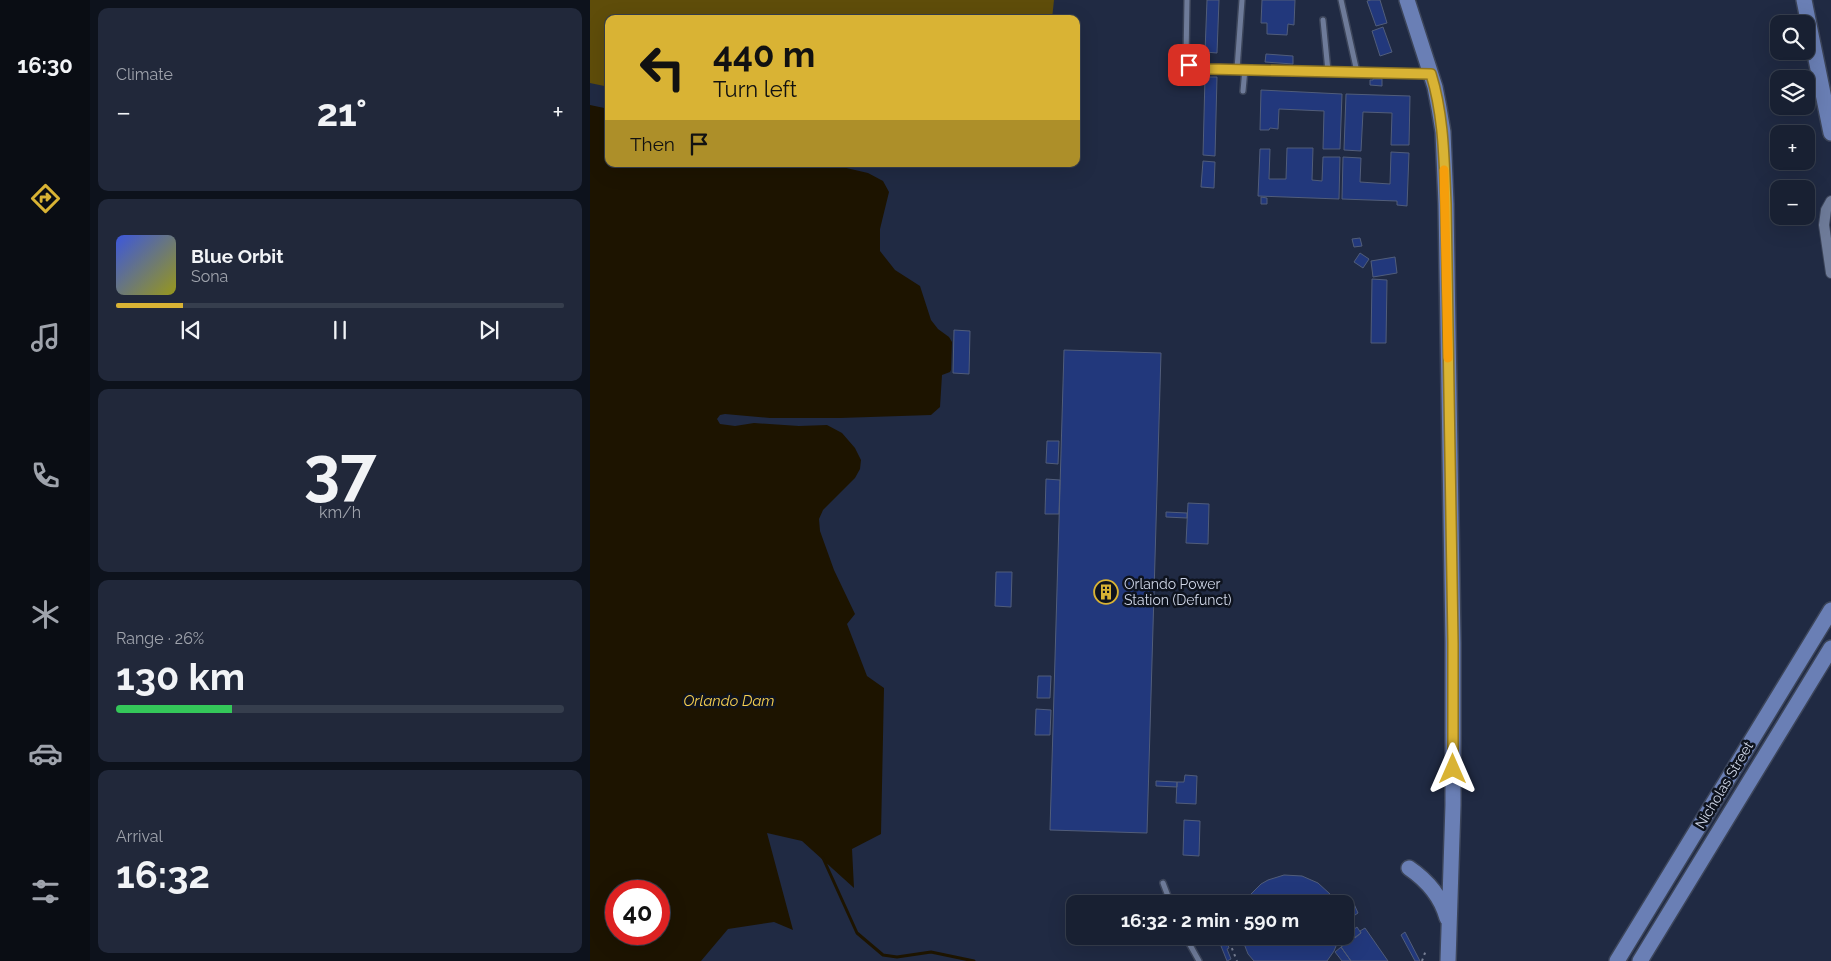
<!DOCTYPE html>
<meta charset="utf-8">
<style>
body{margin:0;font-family:Raleway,sans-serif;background:#21283a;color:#f1f3f6;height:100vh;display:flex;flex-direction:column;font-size:19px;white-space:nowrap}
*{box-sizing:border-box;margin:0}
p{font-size:16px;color:#9fa3ac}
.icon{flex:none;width:28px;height:28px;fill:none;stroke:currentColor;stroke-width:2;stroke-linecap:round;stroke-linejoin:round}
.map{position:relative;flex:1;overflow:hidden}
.panel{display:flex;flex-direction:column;gap:8px;padding:8px;background:#0d121c;width:500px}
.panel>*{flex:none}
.banner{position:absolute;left:15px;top:15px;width:475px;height:152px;border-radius:10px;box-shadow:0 5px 20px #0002,0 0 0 1px #363e4d;background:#d9b334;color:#111;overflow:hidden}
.fabs{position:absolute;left:1180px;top:15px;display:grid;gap:10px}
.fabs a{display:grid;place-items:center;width:45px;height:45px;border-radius:10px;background:#182032;box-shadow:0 5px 20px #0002,0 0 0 1px #363e4d;font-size:25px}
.speed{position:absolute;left:15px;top:880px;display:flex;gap:10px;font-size:25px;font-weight:700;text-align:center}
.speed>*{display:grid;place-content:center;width:65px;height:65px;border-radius:50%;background:#182032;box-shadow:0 5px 20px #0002,0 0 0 1px #363e4d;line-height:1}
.speed .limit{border:8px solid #d22;background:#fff;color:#111}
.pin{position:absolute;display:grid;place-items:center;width:42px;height:42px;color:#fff;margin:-21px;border-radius:10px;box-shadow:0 2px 8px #0006}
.me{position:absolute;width:55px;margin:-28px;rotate:0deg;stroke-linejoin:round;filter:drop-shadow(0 0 4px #0008)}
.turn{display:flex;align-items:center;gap:18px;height:105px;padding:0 25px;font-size:22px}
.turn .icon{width:65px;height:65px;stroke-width:2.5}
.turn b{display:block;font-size:35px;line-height:42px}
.then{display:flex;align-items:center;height:48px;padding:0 25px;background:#0003;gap:10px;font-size:19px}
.big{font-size:38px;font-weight:700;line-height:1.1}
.panel .tile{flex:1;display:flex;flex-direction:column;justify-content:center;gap:8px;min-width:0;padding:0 18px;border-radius:10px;background:#21283a}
.panel .dial{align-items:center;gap:0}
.dial b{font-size:65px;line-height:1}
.song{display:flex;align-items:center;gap:15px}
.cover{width:60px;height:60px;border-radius:8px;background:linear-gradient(135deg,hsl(230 70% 55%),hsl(60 70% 35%))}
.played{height:5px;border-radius:2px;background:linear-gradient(90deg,#d9b334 15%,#363e4d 15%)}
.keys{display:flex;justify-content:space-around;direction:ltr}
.heat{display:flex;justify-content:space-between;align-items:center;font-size:28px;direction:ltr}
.charge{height:8px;border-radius:4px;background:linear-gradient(90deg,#34c759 26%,#363e4d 0)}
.trip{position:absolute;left:476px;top:895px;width:288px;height:50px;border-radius:10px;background:#182032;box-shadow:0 5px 20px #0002,0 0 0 1px #363e4d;font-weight:700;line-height:50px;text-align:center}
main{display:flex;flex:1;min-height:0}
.tabs{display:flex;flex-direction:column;width:90px;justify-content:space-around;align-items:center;background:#0a0d14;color:#9fa3ac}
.tabs .icon{width:35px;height:35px}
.tabs .current{color:#d9b334}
.tabs b{font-size:22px;color:#f1f3f6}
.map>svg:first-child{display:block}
.green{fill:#5f4d0a}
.water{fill:#1d1400;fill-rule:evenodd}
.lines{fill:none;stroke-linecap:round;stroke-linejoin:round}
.stream{stroke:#1d1400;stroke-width:3}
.building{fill:#22387c;stroke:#515d7a}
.lane-casing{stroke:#3c455a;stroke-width:8}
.street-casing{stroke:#3c455a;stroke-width:12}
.secondary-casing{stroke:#3c455a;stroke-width:18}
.path{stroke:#777f94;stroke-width:2;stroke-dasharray:2.5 4;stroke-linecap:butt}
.lane{stroke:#6e7b99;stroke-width:5}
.street{stroke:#6e7b99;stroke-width:10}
.secondary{stroke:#6a7fb5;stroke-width:15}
.route-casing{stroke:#8d7422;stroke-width:12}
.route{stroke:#d9b334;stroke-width:9}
.slow{stroke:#f59e0b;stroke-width:9}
.labels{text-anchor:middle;stroke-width:5;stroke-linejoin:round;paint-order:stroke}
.poi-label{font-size:14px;fill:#cfd6e7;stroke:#0e131e;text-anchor:start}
.street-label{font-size:14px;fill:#cfd6e7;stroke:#0e131e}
.water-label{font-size:15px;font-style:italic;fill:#f8d050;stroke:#0e131e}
</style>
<main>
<nav class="tabs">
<b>16:30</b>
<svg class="icon current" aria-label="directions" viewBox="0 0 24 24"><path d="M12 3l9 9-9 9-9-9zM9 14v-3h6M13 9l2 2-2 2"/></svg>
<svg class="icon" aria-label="music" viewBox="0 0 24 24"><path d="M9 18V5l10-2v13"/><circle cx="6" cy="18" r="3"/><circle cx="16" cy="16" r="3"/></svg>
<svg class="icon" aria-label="phone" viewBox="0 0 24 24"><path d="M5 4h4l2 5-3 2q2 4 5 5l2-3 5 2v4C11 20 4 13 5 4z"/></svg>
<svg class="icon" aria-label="climate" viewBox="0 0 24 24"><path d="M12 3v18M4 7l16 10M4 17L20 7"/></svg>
<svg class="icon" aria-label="car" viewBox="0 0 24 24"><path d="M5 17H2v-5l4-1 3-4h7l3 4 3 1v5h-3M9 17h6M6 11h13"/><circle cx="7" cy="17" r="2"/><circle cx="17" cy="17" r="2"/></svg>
<svg class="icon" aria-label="filters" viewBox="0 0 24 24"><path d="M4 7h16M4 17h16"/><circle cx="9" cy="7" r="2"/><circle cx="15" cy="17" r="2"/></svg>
</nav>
<section class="panel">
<div class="tile"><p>Climate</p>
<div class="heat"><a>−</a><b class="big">21°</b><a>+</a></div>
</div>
<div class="tile">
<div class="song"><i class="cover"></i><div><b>Blue Orbit</b><p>Sona</p></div></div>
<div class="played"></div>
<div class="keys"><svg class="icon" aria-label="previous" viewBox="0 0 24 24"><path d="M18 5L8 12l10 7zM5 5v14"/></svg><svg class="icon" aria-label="pause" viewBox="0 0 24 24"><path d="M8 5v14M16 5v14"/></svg><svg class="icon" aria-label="next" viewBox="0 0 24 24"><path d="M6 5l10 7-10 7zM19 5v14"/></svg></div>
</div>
<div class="tile dial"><b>37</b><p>km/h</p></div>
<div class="tile"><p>Range · 26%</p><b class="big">130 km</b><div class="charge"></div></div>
<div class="tile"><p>Arrival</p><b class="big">16:32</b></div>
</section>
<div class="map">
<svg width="1241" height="961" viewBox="0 0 1241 961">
<rect width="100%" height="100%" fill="#202a43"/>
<!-- green -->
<path class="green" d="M0,0H464L462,19H19V87L0,83Z"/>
<!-- water -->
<path class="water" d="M0,105L19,109V164H239L278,173L293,181L299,192L290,229V251L305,270L330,286L341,320L348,329L359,337L362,342L361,370L360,372L352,375L350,407L341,415L250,418H180L135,414L130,415L127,419L130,424L145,426L164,423L209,426L237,425L252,433L265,448L271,460L270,469L265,478L233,510L229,519L230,531L244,570L265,614L257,624L277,676L294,688L291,834L262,849L264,888L212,841L177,833L203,930L184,922L138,929L111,961H0ZM26,891H69V934H26Z"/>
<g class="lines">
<!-- stream -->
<path class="stream" d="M233,858L267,933L293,955L307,957L341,952L384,961"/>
</g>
<!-- building -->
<path class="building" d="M617,0H629L627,53L615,52Z
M672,0H705L704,25L698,24L697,35L677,34V23H671Z
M781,0H790L797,23L786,26L777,1Z
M793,27L802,52L790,56L782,31Z
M676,54L703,56V64L675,62Z
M615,77H627L625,156L613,155Z
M783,79H792V86L780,85V80H783Z
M671,90L752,94L750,149H733L734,111L689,109L688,129L680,128L679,130H670Z
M756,94L820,96L819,145H801L802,113L773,112L771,151L754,150Z
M697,148H723L722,180L732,181L733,157H750L749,199L668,196L670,149H680L679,179H696Z
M801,152L819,153L817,206L807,205V201L752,199L753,157L771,158L770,182L800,184Z
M613,161L625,162L624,188L611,187Z
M671,197L677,198V204H671Z
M770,238L772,246L764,247L762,239Z
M770,253L779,259L773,268L764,262Z
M805,257L807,273L783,277L781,261Z
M782,279L797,280L796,343H781Z
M364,330L380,331L379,374L363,373Z
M474,350L571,353L557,833L460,830Z
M457,441H469L468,464L456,463Z
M456,479L470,480L469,514H455Z
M598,503L619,504L618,544L596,543Z
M576,512L597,513V518L576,517Z
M406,572H422L421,607L405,606Z
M448,676H461L460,698H447Z
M446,709L461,710L460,735H445Z
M595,775L607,776L606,804L586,803L587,782H594Z
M566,781L587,782V787L566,786Z
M594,820L610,821L609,856L593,855Z
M694,875L712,876L728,883L740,894L746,904H654L659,896L671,884L678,880Z
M764,904L768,913L762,917L757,908Z
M767,927L771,933L765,938L760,932Z
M775,928L798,961H761L751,947L771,933L770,931Z
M815,932L830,961H825L811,935Z
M651,936H750L744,951L737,961H664L658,954Z
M635,944L636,946L638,945L639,948L637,949L641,959L637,961L631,946Z
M751,947L761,961H752L745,952Z"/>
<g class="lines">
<!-- lane casing -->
<g class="lane-casing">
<path id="lane" d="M597,0L596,58L603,68L839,74
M751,0L767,72
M733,20L738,71
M647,69L652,0
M653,91L655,69
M573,883L581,904
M595,936L609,961"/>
</g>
<!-- street casing -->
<g class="street-casing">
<path id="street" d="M1241,201L1236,210L1234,225L1241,273"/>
</g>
<!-- secondary casing -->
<g class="secondary-casing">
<path id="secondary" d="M817,0L845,87L849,108L853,132L856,204L863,643V805L858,961
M1214,0L1241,133
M819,868C838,881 851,896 857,918
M1027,961L1241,610
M1050,961L1241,648"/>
</g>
<!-- path -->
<path class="path" d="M637,936L647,961
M832,961L836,950"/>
<!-- lane -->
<use href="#lane" class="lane"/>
<!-- street -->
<use href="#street" class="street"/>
<!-- secondary -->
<use href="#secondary" class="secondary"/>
</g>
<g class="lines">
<!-- route casing -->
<g class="route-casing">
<path id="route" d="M599,65L603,68L619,69L841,74C854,116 854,160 856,204L863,643V769"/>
</g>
<!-- route -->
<use href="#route" class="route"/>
<!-- slow -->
<path class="slow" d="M854,170L858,358"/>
</g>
<!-- icons -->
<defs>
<g id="building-ring" transform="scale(1.25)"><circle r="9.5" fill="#0e131e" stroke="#d9b334" stroke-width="1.5"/><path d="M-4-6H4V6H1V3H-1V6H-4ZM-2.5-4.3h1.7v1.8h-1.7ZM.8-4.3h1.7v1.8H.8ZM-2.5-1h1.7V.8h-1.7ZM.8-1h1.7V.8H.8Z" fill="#d9b334"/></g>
</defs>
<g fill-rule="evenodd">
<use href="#building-ring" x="516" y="592"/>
</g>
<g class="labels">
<!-- poi labels -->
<g class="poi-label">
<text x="534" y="589">Orlando Power<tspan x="534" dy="16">Station (Defunct)</tspan></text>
</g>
<!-- street labels -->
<g class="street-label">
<text transform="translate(1134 785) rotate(-59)" y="5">Nicholas Street</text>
</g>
<!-- water labels -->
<g class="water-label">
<text x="139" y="706">Orlando Dam</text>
</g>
</g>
</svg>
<div class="fabs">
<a><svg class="icon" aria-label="search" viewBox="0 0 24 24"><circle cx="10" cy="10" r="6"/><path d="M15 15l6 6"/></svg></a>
<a><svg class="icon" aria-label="layers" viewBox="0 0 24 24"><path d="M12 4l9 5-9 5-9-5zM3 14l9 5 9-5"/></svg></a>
<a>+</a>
<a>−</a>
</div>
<div class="speed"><div class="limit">40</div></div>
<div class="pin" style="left:599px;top:65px;background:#d93025"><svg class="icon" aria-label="arrive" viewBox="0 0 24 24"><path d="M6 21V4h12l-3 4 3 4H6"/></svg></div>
<svg class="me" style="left:863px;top:769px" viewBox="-20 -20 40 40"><path d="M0-17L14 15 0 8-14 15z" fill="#d9b334" stroke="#fff" stroke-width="4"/></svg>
<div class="trip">16:32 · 2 min · 590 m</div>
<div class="banner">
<div class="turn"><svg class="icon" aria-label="left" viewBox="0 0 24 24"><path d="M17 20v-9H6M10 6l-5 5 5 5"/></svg><div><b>440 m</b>Turn left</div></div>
<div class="then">Then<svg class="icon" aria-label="arrive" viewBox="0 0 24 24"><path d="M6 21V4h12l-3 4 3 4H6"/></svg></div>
</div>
</div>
</main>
